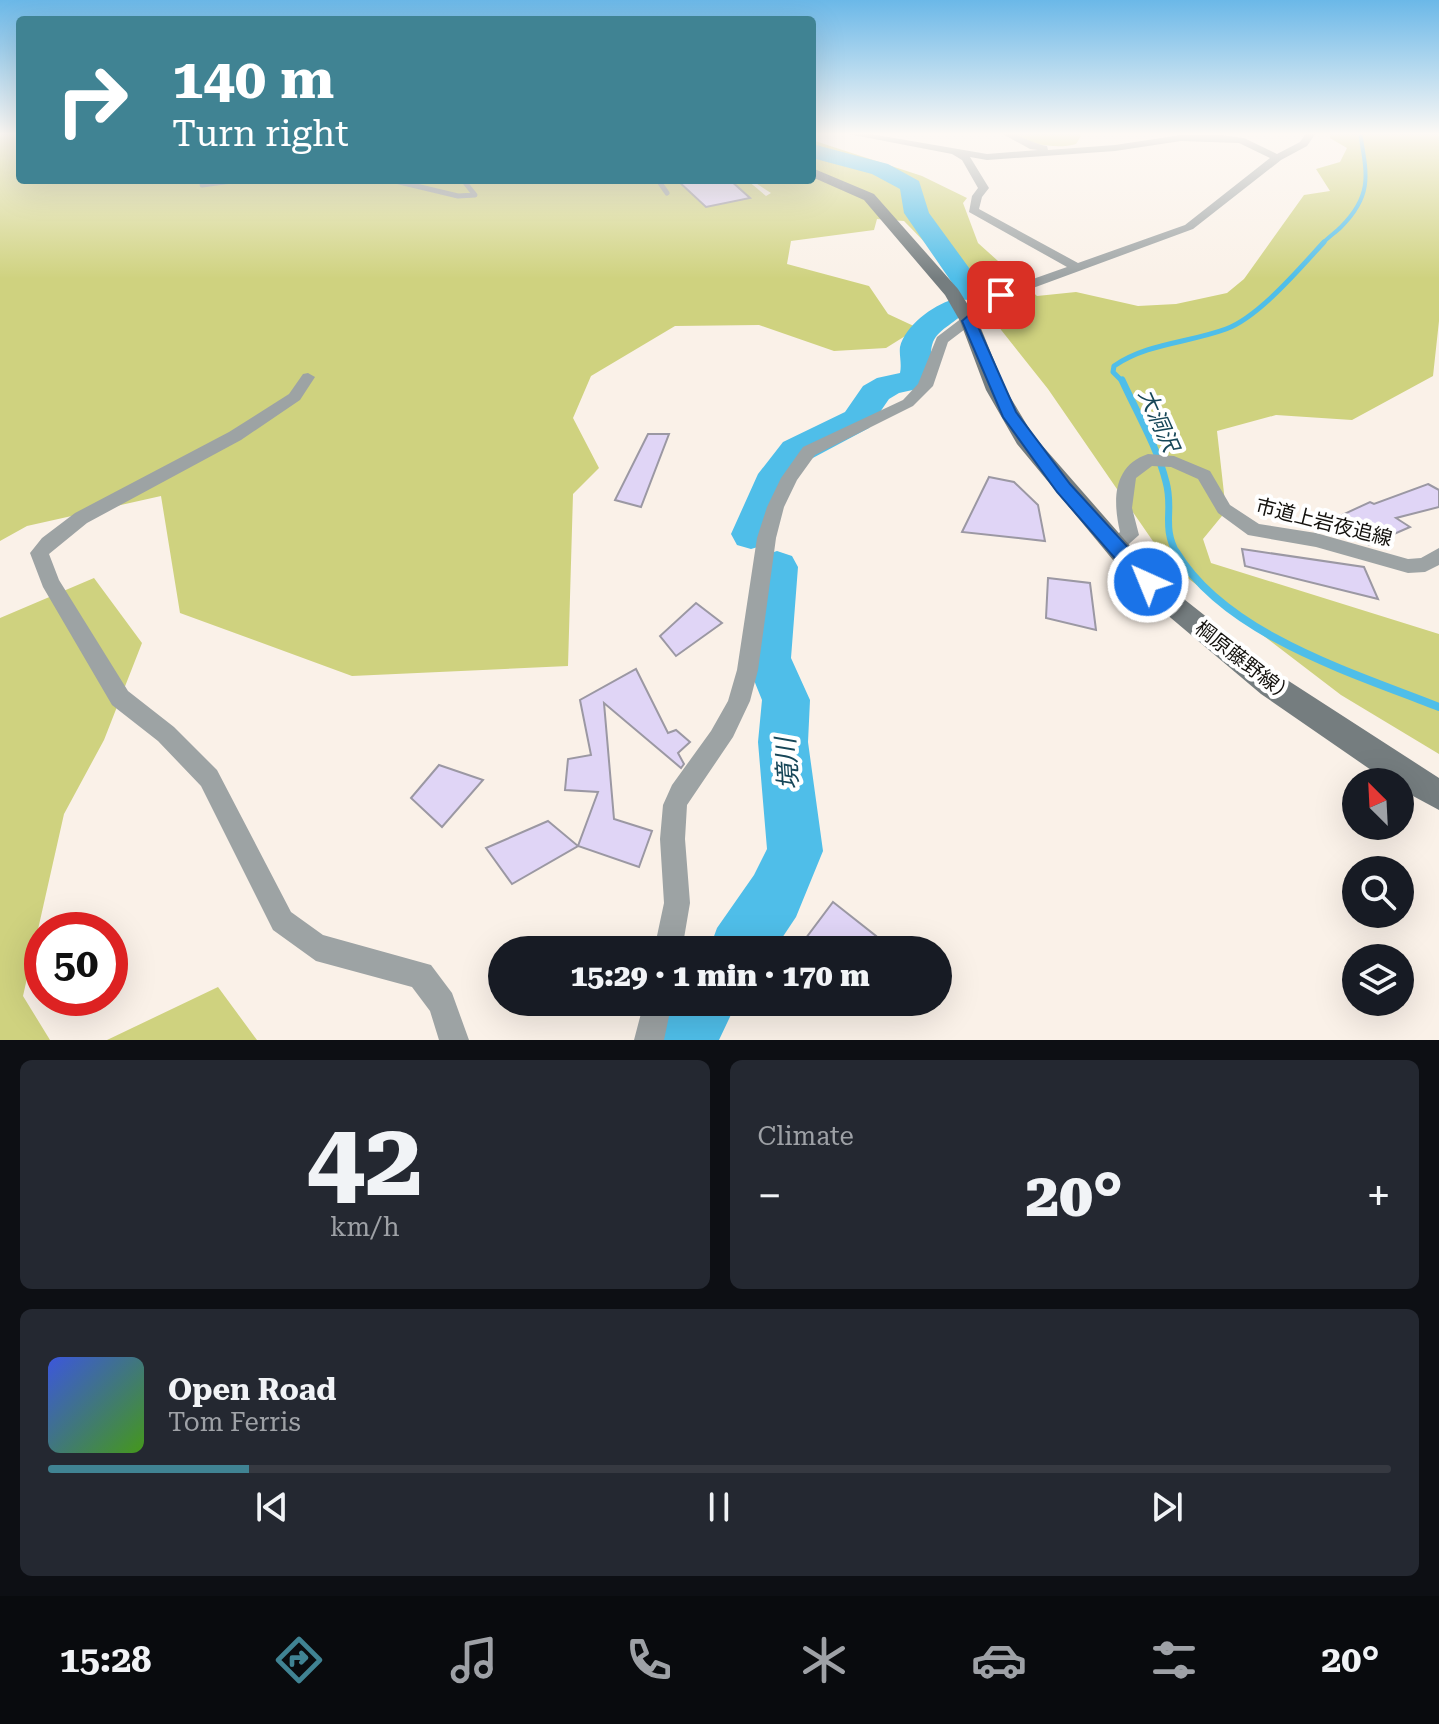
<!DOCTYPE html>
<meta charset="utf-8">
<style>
body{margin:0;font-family:"Roboto Serif","Noto Sans JP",serif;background:#242831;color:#f1f3f6;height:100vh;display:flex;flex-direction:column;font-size:30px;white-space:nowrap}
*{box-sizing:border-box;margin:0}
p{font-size:26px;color:#9ea1a6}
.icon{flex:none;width:44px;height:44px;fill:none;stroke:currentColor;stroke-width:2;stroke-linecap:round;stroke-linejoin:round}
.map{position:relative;height:1040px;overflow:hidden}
.drawer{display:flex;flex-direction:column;gap:20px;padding:20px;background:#0d0f14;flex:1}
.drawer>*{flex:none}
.top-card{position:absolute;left:16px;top:16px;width:800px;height:168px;border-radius:8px;box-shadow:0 8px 32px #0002;background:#408393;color:#fff;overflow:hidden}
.needle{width:52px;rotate:336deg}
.tools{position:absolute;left:1342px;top:768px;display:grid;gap:16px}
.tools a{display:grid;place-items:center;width:72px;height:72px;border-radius:50%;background:#171b24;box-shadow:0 8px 32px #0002;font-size:40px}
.speed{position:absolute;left:24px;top:912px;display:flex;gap:16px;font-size:40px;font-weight:700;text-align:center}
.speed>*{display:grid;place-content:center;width:104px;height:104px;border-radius:50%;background:#171b24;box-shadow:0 8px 32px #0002;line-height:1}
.speed .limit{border:12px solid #d22;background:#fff;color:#111}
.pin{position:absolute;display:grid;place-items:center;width:68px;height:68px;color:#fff;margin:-34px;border-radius:16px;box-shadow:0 4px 12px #0006}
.me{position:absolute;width:88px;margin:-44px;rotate:316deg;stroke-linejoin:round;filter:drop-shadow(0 0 6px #0008)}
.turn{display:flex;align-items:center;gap:28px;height:168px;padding:0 24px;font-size:36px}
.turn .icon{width:104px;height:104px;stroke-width:2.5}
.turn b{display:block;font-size:56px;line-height:68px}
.big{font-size:60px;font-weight:800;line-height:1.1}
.drawer .tile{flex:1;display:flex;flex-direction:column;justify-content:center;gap:12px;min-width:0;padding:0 28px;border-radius:12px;background:#242831}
.drawer .dial{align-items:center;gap:0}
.dial b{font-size:104px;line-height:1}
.song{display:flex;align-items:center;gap:24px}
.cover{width:96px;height:96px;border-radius:12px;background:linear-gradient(135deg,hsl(230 70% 55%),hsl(100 70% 35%))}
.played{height:8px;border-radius:4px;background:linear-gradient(90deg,#408393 15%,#363941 15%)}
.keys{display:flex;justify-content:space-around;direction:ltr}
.heat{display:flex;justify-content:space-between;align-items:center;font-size:44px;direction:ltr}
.drawer .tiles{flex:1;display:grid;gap:20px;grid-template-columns:1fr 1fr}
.tile:last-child{grid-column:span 2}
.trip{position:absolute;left:488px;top:936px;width:464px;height:80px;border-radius:40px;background:#171b24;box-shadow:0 8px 32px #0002;font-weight:800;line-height:80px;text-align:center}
.tab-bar{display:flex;height:128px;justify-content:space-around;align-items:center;background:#090b0e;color:#9ea1a6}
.tab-bar .icon{width:56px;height:56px}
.tab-bar .selected{color:#408393}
.tab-bar b{font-size:36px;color:#f1f3f6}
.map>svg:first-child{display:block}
.green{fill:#cfd27f}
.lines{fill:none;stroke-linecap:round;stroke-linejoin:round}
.stream-far3{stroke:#4fbee9;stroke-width:4}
.stream-far2{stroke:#4fbee9;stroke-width:5}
.stream-far1{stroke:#4fbee9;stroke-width:7}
.stream{stroke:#4fbee9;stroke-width:8}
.river{fill:#4fbee9;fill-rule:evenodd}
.building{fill:#e0d5f6;stroke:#9b98a3;stroke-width:2}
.service{stroke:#9da3a4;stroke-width:5}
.minor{fill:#9da3a4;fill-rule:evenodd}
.secondary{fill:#757d7f;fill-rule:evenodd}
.route{fill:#1a73e8;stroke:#114b97;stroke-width:2}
.labels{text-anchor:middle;stroke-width:8;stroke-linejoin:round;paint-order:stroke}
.street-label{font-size:20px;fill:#13110d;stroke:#fff}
.water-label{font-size:22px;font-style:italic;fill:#164658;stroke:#fff}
.near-water-label{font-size:26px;font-style:italic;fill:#164658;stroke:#fff}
</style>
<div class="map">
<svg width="1439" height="1040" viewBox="0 0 1439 1040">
<rect width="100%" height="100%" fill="#faf1e8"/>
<!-- green -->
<path class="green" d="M0,133H20V180H747L766,196L771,193L751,180H812V140L922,176L967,198L963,203L978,243L1037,296L1076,292L1138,306L1176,304L1227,293L1244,279L1304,195L1330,191L1316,169L1340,162L1347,148L1330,138V133H1439V321L1433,376L1352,420L1276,415L1217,431L1226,511L1203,539L1211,563L1439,634V754L1341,695L1168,563L1048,389L998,326L1005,299L949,267L904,221L877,219L874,230L791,241L787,264L869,286L888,314L918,328L886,348L834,351L759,325L675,326L591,376L573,418L599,468L573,494L568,666L352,676L180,613L161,496L27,526L0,541Z
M1011,133H1081V136L1076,144C1056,150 1029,144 1011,133Z
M94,578L142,643L104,740L64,814L23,996L50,1040H0V618Z
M218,987L257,1040H107Z"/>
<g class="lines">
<!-- stream-far3 -->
<path class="stream-far3" d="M1322,244C1328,237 1335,233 1341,227C1373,195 1367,174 1360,133"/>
<!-- stream-far2 -->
<path class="stream-far2" d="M1123,382L1113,372L1114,366C1148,343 1188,343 1226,329C1259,317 1300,268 1324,242"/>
<!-- stream-far1 -->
<path class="stream-far1" d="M1122,380C1137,413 1157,446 1166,482C1174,510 1161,526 1177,554"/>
<!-- stream -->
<path class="stream" d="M1176,552C1226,635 1353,673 1439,707"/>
<!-- river -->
<path class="river" d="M812,144L888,164L919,181L929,213L983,287L976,297L966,300L956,297L952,291L955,287L904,213L900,189L872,174L812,158Z
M952,300L963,303L967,309C958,322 939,328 933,342C927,358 938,369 926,387L899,393L889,399L869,428L809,460L794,478L765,545L751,549L737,545L731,534L758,474L783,442L845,412L863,386L877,378L900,373C902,364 899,355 900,347C905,326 933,305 952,300Z
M777,551L792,556L798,567L791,658L810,700L808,742L823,851L796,917L774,950H709L717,928L754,875L767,849L758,742L762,700L745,658L756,567L762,556Z
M670,1002H737L719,1040H651Z"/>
</g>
<!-- building -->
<path class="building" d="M677,180H730L750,198L706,207Z
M648,434H669L641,507L615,500Z
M989,477L1014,482L1038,505L1045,541L962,532Z
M1428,484L1439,490V507L1396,518L1410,527L1369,545L1327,522L1370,502L1374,504Z
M1242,549L1364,567L1378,599L1245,566Z
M1048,578L1090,583L1096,630L1046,618Z
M696,603L722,623L676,656L660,636Z
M636,669L668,733L676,730L690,742L678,753L684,764L681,768L604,703L614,819L652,831L639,867L578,846L598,792L565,790L568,759L591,755L580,700Z
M439,765L483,780L442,827L411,798Z
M548,821L578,846L512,884L486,848Z
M833,902L876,936L864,950H797Z"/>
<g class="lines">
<!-- service -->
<path class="service" d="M391,180L458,196L475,195L463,180
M658,180L667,193
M202,185L239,180"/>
<!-- minor -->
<path class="minor" d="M843,133H865L987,154L1038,150L1030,149L1001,133C1018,133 1031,143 1047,146L1048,150L1115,145L1181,135H1221L1244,138L1277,154L1300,142L1306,133H1316L1307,146L1281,160L1193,229L1006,298L948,342L933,386L913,406L815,455L797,480L784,507L776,538L758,670L750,701L733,737L687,805L685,839L690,903L682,950H654L664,903L660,839L663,805L672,785L711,731L728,701L737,670L757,538L767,507L781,478L803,447L903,400L918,384L937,337L996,292L1067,267L969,212L972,196L978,188L962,160L952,154ZM1181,141L1239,143L1270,158L1185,225L1078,263L979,209L982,197L989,188L970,157L987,160L1115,151Z
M308,373L315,377L300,400L241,440L87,523L49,554L59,580L128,691L174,727L217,770L291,912L323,935L431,965L452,993L469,1040H439L430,1011L412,987L316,961L273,930L201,786L158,741L112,705L43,587L30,553L42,538L75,513L229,432L289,394L303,374Z
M1148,454L1174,456L1210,471L1230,505L1259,524L1316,533L1408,559L1421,558L1439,548V565L1425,572L1408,573L1316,547L1248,535L1218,513L1198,479L1171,467L1152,466L1136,478L1132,508L1139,535L1121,551H1107L1105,546L1120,532C1113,502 1112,466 1148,454Z
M644,1002H672L664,1040H634Z"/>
<!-- secondary -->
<path class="secondary" d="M812,168L874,194L958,289L978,321L1006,390L1033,435L1145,563L1170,588L1281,676L1439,778V810L1400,789V782L1387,781L1261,694L1152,602L1127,577L1017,444L986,390L960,321L945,295L864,200L812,177Z"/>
</g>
<!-- sky -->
<linearGradient id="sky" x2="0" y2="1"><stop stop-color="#6bb8e8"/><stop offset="0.48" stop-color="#fdf9f5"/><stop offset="1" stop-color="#fdf9f5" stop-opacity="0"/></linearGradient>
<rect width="1439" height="279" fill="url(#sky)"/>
<!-- route -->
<path class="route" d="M996,292L1008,295L976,322L1016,412L1070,484L1155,577L1158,582L1155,588H1141L1057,492L1003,417L962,321Z"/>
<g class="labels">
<!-- street labels -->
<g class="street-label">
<text transform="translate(1324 522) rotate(14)" y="7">市道上岩夜追線</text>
<text transform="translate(1245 662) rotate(38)" y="7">棡原藤野線）</text>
</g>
<!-- water labels -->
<g class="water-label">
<text transform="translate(1159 420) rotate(66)" y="8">大洞沢</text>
</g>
<!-- near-water labels -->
<g class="near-water-label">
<text transform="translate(787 764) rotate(-94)" y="9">境川</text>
</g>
</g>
</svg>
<div class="tools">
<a><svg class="needle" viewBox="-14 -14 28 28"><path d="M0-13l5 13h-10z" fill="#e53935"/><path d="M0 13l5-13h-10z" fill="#9ea1a6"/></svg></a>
<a><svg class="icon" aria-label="search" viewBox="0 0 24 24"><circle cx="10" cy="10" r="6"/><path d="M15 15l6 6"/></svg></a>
<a><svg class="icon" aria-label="layers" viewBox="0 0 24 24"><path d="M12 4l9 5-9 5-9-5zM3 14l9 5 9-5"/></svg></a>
</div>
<div class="speed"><div class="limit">50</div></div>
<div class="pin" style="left:1001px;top:295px;background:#d93025"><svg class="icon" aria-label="arrive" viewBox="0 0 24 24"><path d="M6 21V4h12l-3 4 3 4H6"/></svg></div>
<svg class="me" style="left:1148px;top:582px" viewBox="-20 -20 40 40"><circle r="17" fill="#1a73e8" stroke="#fff" stroke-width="3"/><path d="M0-11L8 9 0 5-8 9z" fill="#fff"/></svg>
<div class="trip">15:29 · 1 min · 170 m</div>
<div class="top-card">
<div class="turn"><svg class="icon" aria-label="right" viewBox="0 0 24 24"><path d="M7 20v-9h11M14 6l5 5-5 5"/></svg><div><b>140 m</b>Turn right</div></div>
</div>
</div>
<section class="drawer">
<div class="tiles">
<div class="tile dial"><b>42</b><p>km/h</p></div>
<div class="tile"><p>Climate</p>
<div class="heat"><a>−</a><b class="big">20°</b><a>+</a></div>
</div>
<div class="tile">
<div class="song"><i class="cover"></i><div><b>Open Road</b><p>Tom Ferris</p></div></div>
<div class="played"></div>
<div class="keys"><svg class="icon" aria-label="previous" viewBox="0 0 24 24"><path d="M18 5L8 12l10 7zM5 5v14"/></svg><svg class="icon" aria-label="pause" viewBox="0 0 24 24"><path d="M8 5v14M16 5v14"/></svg><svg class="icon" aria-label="next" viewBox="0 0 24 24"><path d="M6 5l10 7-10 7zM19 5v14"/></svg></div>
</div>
</div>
</section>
<nav class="tab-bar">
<b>15:28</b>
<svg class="icon selected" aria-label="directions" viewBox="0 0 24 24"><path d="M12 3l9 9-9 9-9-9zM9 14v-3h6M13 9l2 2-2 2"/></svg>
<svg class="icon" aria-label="music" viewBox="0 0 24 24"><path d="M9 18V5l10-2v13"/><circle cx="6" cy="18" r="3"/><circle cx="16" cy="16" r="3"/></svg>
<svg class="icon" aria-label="phone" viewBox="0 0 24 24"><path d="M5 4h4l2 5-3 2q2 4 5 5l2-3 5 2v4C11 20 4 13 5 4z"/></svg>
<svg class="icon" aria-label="climate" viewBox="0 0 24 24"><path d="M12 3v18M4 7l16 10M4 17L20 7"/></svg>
<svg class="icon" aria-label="car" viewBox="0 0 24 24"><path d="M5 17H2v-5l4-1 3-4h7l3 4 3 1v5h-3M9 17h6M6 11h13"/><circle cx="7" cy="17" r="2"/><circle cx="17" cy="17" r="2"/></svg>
<svg class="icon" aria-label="filters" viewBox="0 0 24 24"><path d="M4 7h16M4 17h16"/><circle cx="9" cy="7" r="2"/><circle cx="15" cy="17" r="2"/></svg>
<b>20°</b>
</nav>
